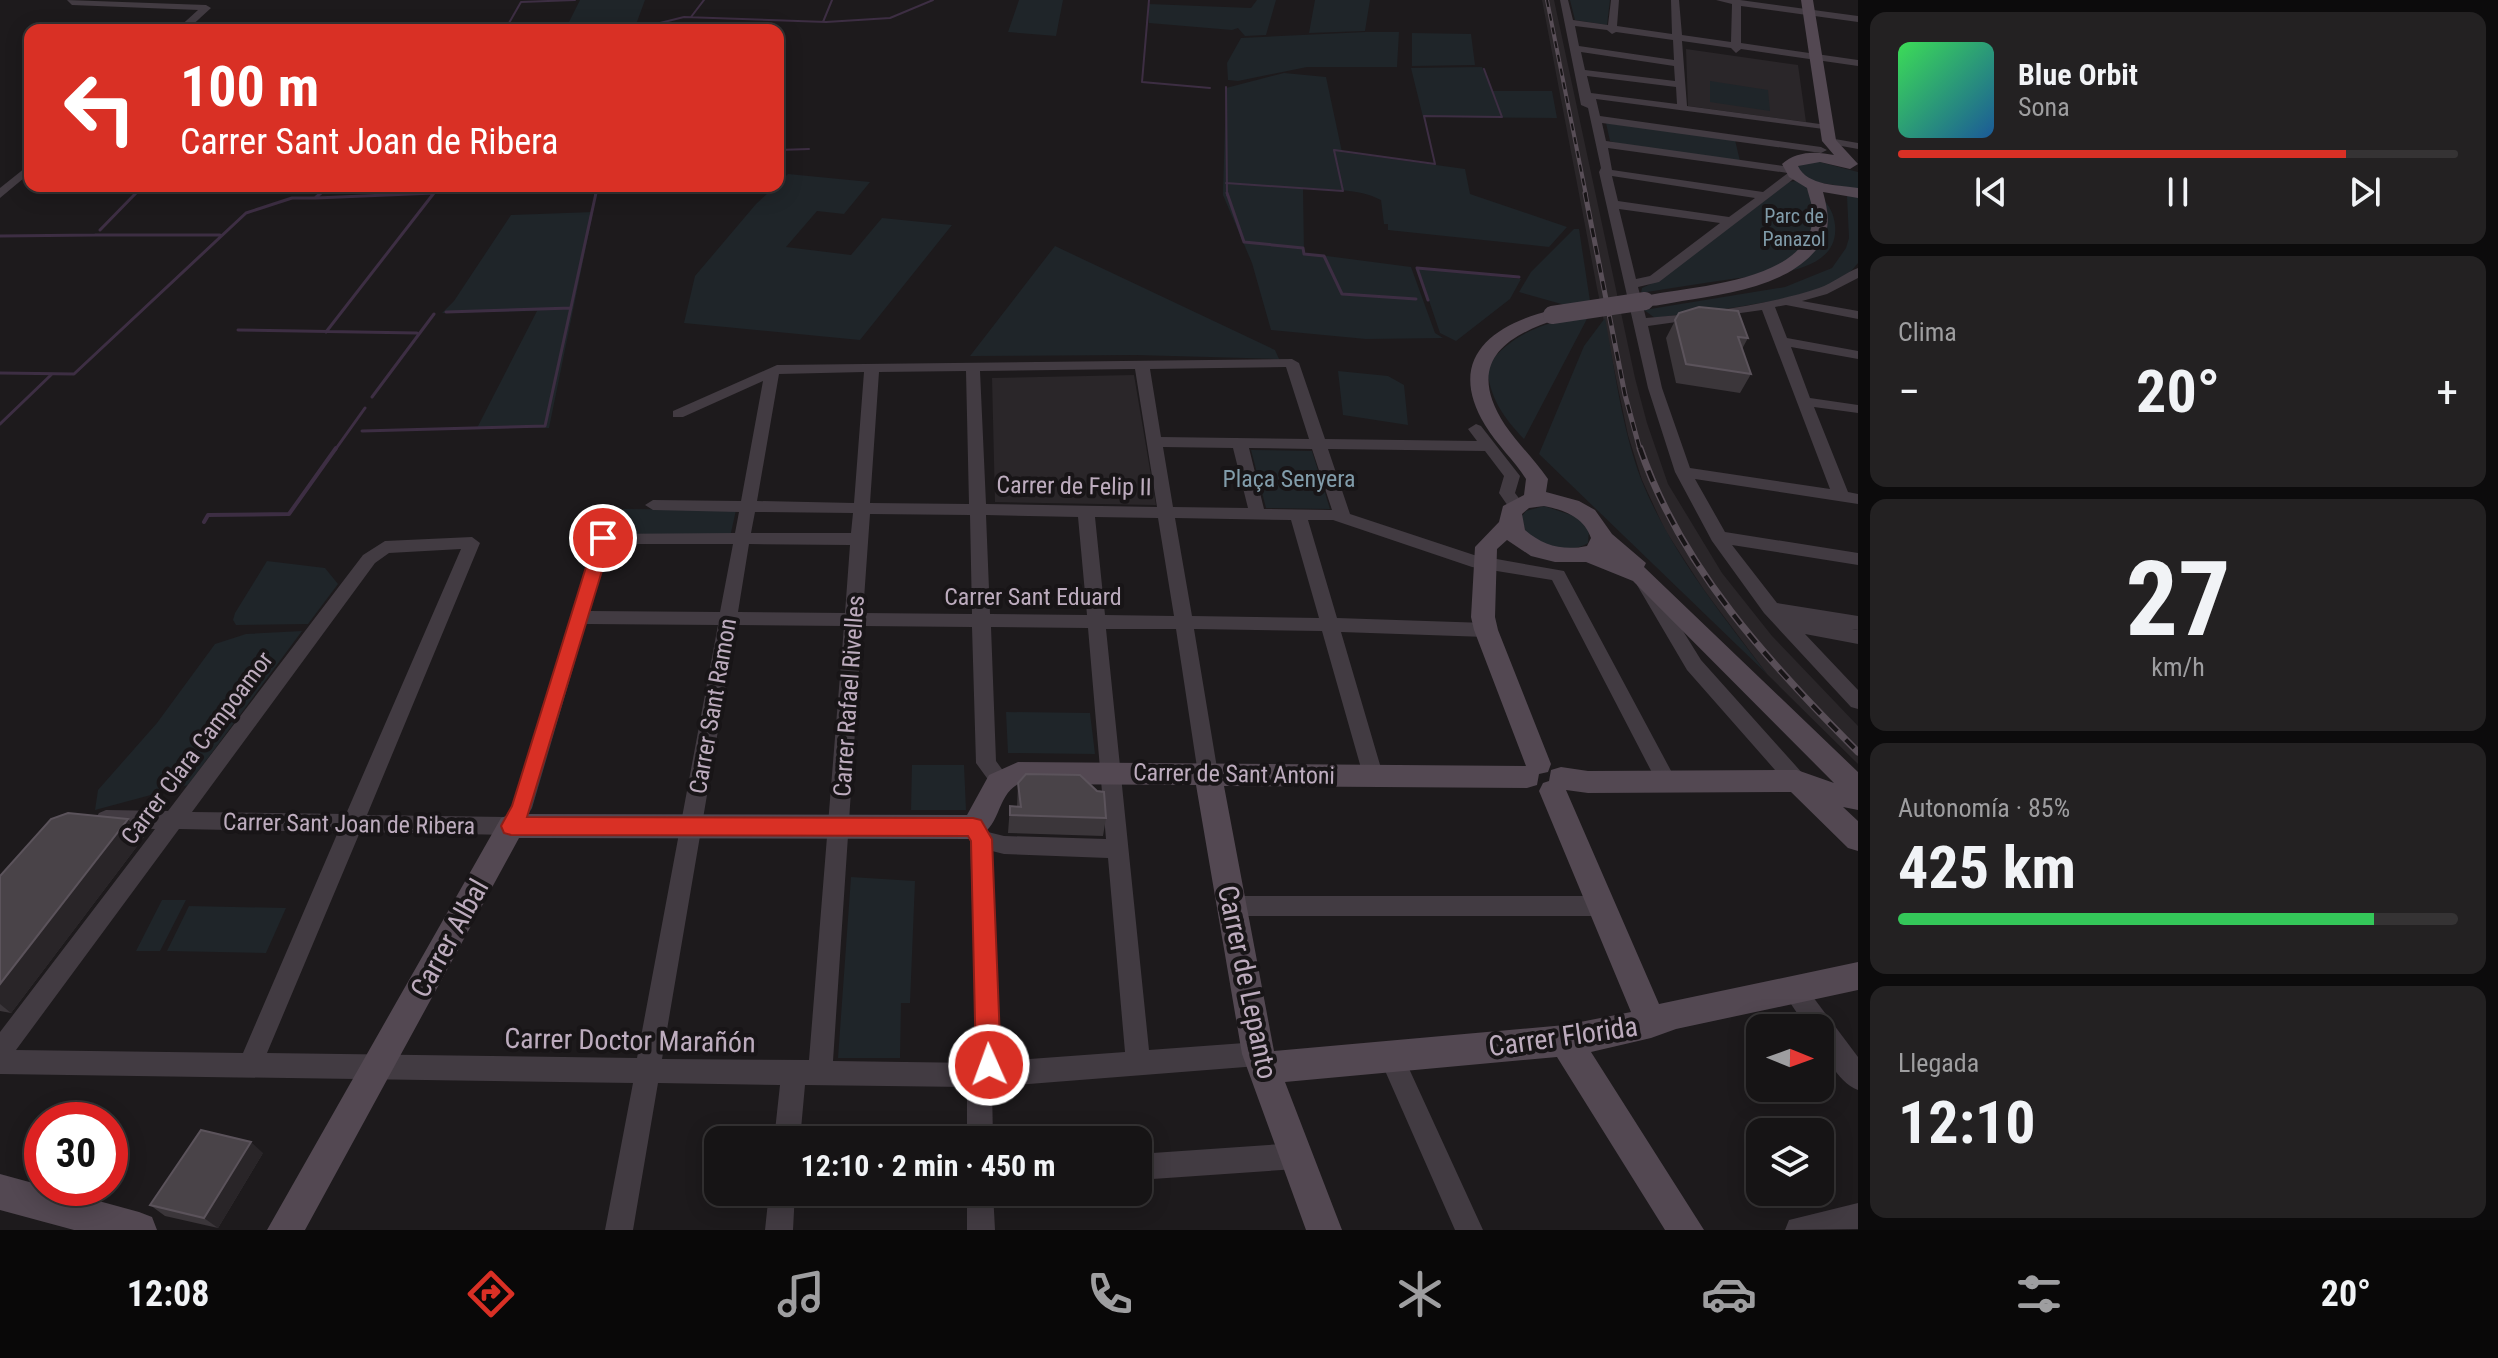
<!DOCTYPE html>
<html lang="es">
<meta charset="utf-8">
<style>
body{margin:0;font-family:"Roboto Condensed",sans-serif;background:#232122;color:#f1f3f6;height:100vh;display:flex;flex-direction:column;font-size:30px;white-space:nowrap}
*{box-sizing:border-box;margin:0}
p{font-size:26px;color:#9e9ea0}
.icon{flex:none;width:44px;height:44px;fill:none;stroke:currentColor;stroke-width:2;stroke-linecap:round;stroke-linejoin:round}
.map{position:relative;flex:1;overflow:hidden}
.details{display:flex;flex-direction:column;gap:12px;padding:12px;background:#0c0b0c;width:640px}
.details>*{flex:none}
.banner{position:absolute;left:24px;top:24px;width:760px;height:168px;border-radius:16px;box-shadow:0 4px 20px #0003,0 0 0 2px #353334;background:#d93025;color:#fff;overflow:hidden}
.needle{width:52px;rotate:91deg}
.tools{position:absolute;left:1746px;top:1014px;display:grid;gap:16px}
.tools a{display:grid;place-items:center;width:88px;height:88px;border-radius:16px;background:#161415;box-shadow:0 4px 20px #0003,0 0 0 2px #353334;font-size:40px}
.speed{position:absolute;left:24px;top:1102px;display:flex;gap:16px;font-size:40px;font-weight:700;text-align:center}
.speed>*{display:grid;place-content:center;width:104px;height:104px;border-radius:50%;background:#161415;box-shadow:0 4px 20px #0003,0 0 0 2px #353334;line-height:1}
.speed .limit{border:12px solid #d22;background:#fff;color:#111}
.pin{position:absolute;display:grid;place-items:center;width:68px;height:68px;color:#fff;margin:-34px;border:4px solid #fff;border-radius:50%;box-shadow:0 2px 8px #0007}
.me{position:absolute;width:88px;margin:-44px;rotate:358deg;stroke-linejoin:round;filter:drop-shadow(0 0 6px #0008)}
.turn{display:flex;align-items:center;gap:28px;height:168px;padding:0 24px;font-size:36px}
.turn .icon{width:104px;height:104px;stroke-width:2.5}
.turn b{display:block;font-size:56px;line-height:68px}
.big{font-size:60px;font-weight:700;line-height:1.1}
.details .tile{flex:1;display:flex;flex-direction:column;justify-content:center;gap:12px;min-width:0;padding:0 28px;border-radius:16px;background:#232122}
.details .dial{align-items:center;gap:0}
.dial b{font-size:104px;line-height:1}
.song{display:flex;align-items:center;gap:24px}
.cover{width:96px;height:96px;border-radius:12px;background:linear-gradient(135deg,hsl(130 70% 55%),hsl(210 70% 35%))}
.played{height:8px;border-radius:4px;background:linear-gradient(90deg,#d93025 80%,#353334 80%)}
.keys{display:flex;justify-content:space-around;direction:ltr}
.heat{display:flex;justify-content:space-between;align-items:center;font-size:44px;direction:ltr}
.charge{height:12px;border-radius:6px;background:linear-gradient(90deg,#34c759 85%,#353334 0)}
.trip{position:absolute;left:704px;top:1126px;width:448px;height:80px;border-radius:16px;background:#161415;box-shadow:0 4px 20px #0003,0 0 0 2px #353334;font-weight:700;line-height:80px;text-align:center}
.dock{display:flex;height:128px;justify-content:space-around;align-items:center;background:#090808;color:#9e9ea0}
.dock .icon{width:56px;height:56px}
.dock .active{color:#d93025}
.dock b{font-size:36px;color:#f1f3f6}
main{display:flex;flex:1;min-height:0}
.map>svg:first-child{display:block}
.built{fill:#2a2629}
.green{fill:#1f2529}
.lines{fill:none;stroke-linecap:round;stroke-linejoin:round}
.stream-far2{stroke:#3d2e43;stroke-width:2}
.stream-far1{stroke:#3d2e43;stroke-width:3}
.stream{stroke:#3d2e43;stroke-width:4}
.street{fill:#423b42;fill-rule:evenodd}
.secondary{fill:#534852;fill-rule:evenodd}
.rail-far2-casing{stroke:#584e57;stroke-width:4}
.rail-far1-casing{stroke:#584e57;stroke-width:5}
.rail-casing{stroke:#584e57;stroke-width:7}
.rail-far2{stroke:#181517;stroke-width:2;stroke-dasharray:7;stroke-linecap:butt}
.rail-far1{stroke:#181517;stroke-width:3;stroke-dasharray:9;stroke-linecap:butt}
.rail{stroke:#181517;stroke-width:4;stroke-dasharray:12;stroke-linecap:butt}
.secondary-bridge{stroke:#534852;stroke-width:18}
.wall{fill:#3b363a}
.shaded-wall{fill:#292528}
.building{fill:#494348;stroke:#5b535b;stroke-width:2}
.route{fill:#d93025;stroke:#8d1f18;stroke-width:2}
.labels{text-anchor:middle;stroke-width:8;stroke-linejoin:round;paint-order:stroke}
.far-park-label{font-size:20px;fill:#819caa;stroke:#181517}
.park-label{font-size:24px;fill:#819caa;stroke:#181517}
.street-label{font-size:24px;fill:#bdacbe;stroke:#181517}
.near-street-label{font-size:28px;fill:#bdacbe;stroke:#181517}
</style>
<main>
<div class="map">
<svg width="1858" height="1230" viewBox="0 0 1858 1230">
<rect width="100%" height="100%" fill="#1d1a1c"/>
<!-- built -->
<path class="built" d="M1542,0H1554L1635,378L1647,423L1668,484L1722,573L1772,636L1858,726V764L1767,674L1704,590L1665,530L1642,480L1628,435L1597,288Z
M1686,49L1798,65L1806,122L1688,106Z
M1134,375L1156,505L995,502L992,378Z"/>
<!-- green -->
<path class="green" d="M580,0H645L634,30H565Z
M1019,0H1063L1056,36L1008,32Z
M1257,0H1276L1266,35L1245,36L1238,28L1232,30L1149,23V4L1251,8Z
M1315,0H1370L1365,31L1309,33Z
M1570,0H1610L1607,25L1575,20Z
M1366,32H1399L1397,67H1307L1238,81L1228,80L1227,63L1241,38Z
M1412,33L1471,34L1475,65L1412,66Z
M1482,67L1493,91H1552L1557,118L1423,117L1411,68Z
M1284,73L1326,77L1342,152L1465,169L1470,194L1567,227L1549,247L1388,230V224H1384L1381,200C1358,188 1328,190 1303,188L1304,253L1411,267L1435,333L1443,338L1366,339L1271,330L1252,263L1223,195L1226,88Z
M1710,81L1768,90L1770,111L1710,102Z
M1606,123L1735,140L1740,161L1616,143L1610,141Z
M1816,161L1858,172V189L1810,181L1797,168L1800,164Z
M788,174L870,182L844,214L817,211L786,247L851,255L882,218L952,225L860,340L684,323L695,276L756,204Z
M1796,181C1815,191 1833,202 1835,225C1840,275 1765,274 1732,279C1702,283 1672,288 1641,293L1642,288L1657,281L1787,182Z
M1847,196H1858V263C1853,269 1847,276 1840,280C1801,302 1701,312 1655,318L1644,310L1785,287L1832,268L1846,248L1849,238Z
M593,212L549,428H477L537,311L442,313L454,301L511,215Z
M1574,229H1579L1590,301L1565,305L1519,292L1531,272Z
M1055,246L1275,350L1279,359L1136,355L970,356Z
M1418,268L1521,279L1510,299L1456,341L1440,333Z
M1589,315L1524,439C1503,417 1489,397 1487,366C1514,331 1546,322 1589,315Z
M1605,318C1615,371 1622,428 1641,479C1670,551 1720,612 1767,674L1539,454L1584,346Z
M1338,371L1388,376L1404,385L1408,425L1343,415Z
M1251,450L1312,451L1330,509L1266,508Z
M1544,506L1577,517L1589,530L1588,543C1572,554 1535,549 1525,530C1525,529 1522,518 1522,516L1526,511Z
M623,509L736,510L730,537L615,535Z
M267,561L325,568L338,584L308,624L236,625L233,620L235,613Z
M302,631L188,785L95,810L98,790L157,723L215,644L246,634Z
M1006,712L1090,713L1095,754L1008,753Z
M912,765H964L966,810H911Z
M851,877L915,881L910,1003H901L900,1058H838Z
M162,900H186L160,951H136Z
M189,906L286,908L266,953L167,951Z"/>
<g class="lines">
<!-- stream-far2 -->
<path class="stream-far2" d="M1149,0L1142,82L1210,88
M691,17L704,0
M823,22L832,0
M505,30L521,2L575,0
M632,30L684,17L826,22L890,18L933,0
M1226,87L1227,195
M778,150L809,149
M1226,183L1343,191L1334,150L1435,164L1424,116L1502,117L1484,69
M134,195L142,186
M319,195L329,186
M391,195L501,186
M595,195L597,186"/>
<!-- stream-far1 -->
<path class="stream-far1" d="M1227,193L1244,242L1303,248L1304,254L1324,256L1342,294L1416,299
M316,198L434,193
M100,230L136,193
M95,235H220
M0,236L96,235
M1428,300L1417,268L1519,277
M446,312L571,308
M238,330L417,333
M326,332L434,193
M0,373L74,374L246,213L292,198H315L321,193
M372,397L434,314
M0,424L52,374
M362,431L545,426L596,193
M335,450L365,408"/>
<!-- stream -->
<path class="stream" d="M204,522L208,515L289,514L336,448"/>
<!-- street -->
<path class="street" d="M67,0L206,5L211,8L187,30H176L198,10L72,5Z
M1560,0H1568L1573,20L1608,25L1611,0H1619L1617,26L1672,34L1671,0H1679L1682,35L1731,42L1732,4L1716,0H1740L1858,16V22L1741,6V43L1858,60V66L1741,49L1736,53L1731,48L1682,41L1687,106L1827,125L1831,126V130L1596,99L1600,116L1821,147L1827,150L1821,153L1602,123L1606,141L1791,167L1800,174L1659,282L1638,287L1646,318C1703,313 1765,306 1819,288C1833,283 1845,273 1858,268V278L1827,294L1802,301L1858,311V319L1786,305L1775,307L1787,338L1858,351V359L1791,347L1810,398L1858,405V413L1814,407L1848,492L1858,494V504L1695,479L1725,532L1858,553V565L1732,545L1777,603L1858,616V630L1789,618L1858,630V644L1805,634L1858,690V709L1851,707L1764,613L1712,541L1675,472L1648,388L1599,172L1601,168L1588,108L1581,105ZM1575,26L1607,30L1612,34L1616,32L1673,40L1674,60L1579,46ZM1581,52L1674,66L1675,81L1585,70ZM1587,76L1676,87L1677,104L1591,93ZM1608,148L1788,173L1763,192L1612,170ZM1612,176L1755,198L1729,217L1618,201ZM1619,209L1720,223L1650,276L1636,279ZM1762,310L1830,489L1690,468L1662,388L1648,326Z
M1829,138L1858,143V149L1825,143L1823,141Z
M30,164V173L0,198V188Z
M1292,359L1299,363L1325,439L1477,441L1468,429L1476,424L1481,426L1520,476L1515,493L1524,505L1522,509H1510L1499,493L1504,476L1485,451L1328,449L1350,514L1474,555L1564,571L1677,782L1674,788L1667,790L1660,788L1552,580L1472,567L1333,520H1308L1337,618L1486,623L1495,630L1486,637L1341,632L1383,775L1380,781L1373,783L1366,781L1363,775L1322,631L1194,629L1218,774L1215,780L1208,782L1201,780L1198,774L1176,629H1106L1149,1050L1258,1042L1267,1046L1270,1054L1267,1062L1258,1066L992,1087L993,1140H967V1087L805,1085L800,1140H774L780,1085L658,1083L633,1230H605L633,1083L0,1074V1032L155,829L106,828L99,825L95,819L99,813L106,810L168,811L363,555L385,541L472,537L480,543L367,815L505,817L512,806L597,534L735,533L739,512L653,510L645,505L653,500L741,501L763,381L683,417H673V411L777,365ZM1286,367L1309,439L1161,437L1150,369ZM1135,369L1157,507L986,504L980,371ZM966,371L969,504L870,503L879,372ZM864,372L854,503L757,501L779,374ZM1163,447L1233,448L1248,508L1173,507ZM1249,448L1312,449L1332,510L1264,509ZM755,512L853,513L851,533H751ZM870,514L970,515L972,614L863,613ZM986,515L1078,517L1087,615L990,614ZM1095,517L1158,518L1174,616L1105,615ZM1175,518L1291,520L1319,618L1192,616ZM610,544H733L720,612L590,611ZM749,544L850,545L845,613L738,612ZM461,549L346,814L192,812L375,563L389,553ZM586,624L718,625L637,1058L267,1053L360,832L511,835L518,832L532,808ZM736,625L844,626L809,1060L662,1059ZM862,626L972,627L976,763L992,785L999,787L1006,785L1009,779L996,761L991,627L1088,628L1106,839L1004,836L988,832C981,822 978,816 966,821L962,827L970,841L977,1063L833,1061ZM179,829L338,832L243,1053L16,1050ZM992,851L1004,854L1108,858L1125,1052L1001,1061Z
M1646,579L1652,581L1701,660L1804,775L1807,781L1804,787L1797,789L1790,787L1687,670L1637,585Z
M1231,896H1602L1610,899L1613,906L1610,913L1602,916H1231L1223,913L1220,906L1223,899Z
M1793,978L1801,981L1858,1057V1090C1837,1082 1820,1050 1820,1028H1807L1781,989L1785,981Z
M1391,1045L1400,1049L1483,1230H1455L1379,1057L1382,1049Z
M1297,1143L1306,1147L1310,1156L1306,1165L1297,1169L1138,1180V1154Z
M769,1192H795L793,1230H765Z
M967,1192H993L995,1230H967Z
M1858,1203V1229L1785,1230L1789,1220Z"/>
<!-- secondary -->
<path class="secondary" d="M1801,0H1813L1836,140L1858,164L1850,169L1820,162L1798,166C1807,186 1839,185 1858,188V198L1823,192C1828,211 1832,229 1819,246C1790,286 1727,294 1682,301C1669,303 1652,308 1639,305L1636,301L1639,297C1685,286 1808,284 1813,218C1814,209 1809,197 1807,188L1789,177L1782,164C1796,151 1816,151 1834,155L1822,141Z
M1552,310L1558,311L1561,315L1558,319C1501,337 1466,365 1505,425C1518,444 1535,460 1548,479L1546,492L1579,501L1595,510L1612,534L1646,563L1644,567L1858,772V810L1843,807L1858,821V851L1848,848L1791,792L1588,793L1566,790L1659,1004L1858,962V990L1676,1029L1651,1038L1591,1052L1704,1230H1665L1557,1057L1285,1082L1342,1230H1306L1242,1054L1196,785L1018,784C995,797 1002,829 973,839L519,838L305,1230H267L501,818L511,814L967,815L989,775L1018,762L1526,766L1474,630L1471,617L1475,547L1499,522L1503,506L1524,495L1526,479C1514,460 1497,445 1485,425C1446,360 1490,325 1552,310ZM1544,506C1564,510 1584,517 1591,538L1587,546C1564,551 1543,546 1525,530L1522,514L1529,508ZM1507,540L1531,556L1555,562H1586L1633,581L1834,783L1797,770L1588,771L1561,767L1551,770L1549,781L1543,783L1539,791L1631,1012L1565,1025L1274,1051L1224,786L1527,788L1537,785L1539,774L1548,772L1551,764L1498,630L1495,617L1497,549Z
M0,1174L139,1212L152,1217L157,1230H74L0,1210Z"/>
<!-- rail-far2 casing -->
<g class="rail-far2-casing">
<path id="rail-far2" d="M1547,0L1586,195"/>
</g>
<!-- rail-far1 casing -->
<g class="rail-far1-casing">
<path id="rail-far1" d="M1585,193L1625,395L1640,450"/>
</g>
<!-- rail casing -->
<g class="rail-casing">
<path id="rail" d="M1640,448C1681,568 1770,664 1858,752"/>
</g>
<!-- rail-far2 -->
<use href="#rail-far2" class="rail-far2"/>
<!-- rail-far1 -->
<use href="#rail-far1" class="rail-far1"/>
<!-- rail -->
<use href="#rail" class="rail"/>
<!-- secondary-bridge -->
<path class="secondary-bridge" d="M1552,315L1645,301"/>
</g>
<!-- wall -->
<path class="wall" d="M1679,313L1748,338L1742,349L1751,374L1740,393L1676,383L1666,338Z
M1018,783L1106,818L1103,836L1008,833L1010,806L1017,807Z
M144,837L11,1013L0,1011V876Z
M263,1153L218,1228L165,1216L150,1205Z"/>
<!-- shaded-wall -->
<path class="shaded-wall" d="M128,819L144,837L11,1013L0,1004V984Z
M251,1142L263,1153L218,1228L204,1218Z"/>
<!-- building -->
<path class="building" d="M1699,307L1738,311L1748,338L1738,337L1751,374L1686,364L1675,320L1679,313Z
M1026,774L1080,775L1097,791L1104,792L1106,818L1010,815V806L1021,807L1018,783Z
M68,813L128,819L0,984V876L51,819Z
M201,1130L251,1142L204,1218L150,1205Z"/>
<!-- route -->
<path class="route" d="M603,532L612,538L527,817L973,818L981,820L992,839L1001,1065L998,1074L989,1077L980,1074L976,1065L971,841L968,836L511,835L504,833L501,826L512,806L595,538Z"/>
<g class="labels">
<!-- far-park labels -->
<g class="far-park-label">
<text x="1794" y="223">Parc de<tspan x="1794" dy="23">Panazol</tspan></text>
</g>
<!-- park labels -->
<g class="park-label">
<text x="1289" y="487">Plaça Senyera</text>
</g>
<!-- street labels -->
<g class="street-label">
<text transform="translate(1074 486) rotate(1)" y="8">Carrer de Felip II</text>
<text x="1033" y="605">Carrer Sant Eduard</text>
<text transform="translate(849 696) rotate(-86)" y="8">Carrer Rafael Rivelles</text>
<text transform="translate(713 706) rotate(-80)" y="8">Carrer Sant Ramon</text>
<text transform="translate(197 748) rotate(-53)" y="8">Carrer Clara Campoamor</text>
<text transform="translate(1234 774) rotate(1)" y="8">Carrer de Sant Antoni</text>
<text transform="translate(349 824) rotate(1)" y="8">Carrer Sant Joan de Ribera</text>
</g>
<!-- near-street labels -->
<g class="near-street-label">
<text transform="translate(449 938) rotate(-61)" y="10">Carrer Albal</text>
<text transform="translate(1248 982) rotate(78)" y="10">Carrer de Lepanto</text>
<text transform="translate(1563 1036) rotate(-8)" y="10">Carrer Florida</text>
<text transform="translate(630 1040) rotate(1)" y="10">Carrer Doctor Marañón</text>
</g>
</g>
</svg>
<div class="tools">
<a><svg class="needle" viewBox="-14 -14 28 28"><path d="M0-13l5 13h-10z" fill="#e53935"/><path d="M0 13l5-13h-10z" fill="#9e9ea0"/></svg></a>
<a><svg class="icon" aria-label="layers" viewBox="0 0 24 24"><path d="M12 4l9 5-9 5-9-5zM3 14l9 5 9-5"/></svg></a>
</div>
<div class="speed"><div class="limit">30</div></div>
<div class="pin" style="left:603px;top:538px;background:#d93025"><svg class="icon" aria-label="arrive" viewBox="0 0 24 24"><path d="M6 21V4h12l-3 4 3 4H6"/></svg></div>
<svg class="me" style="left:989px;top:1065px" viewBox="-20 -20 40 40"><circle r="17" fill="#d93025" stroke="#fff" stroke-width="3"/><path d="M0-11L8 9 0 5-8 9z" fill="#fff"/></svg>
<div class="trip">12:10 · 2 min · 450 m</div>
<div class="banner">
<div class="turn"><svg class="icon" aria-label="left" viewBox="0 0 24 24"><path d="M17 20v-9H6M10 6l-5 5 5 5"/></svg><div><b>100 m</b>Carrer Sant Joan de Ribera</div></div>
</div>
</div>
<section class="details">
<div class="tile">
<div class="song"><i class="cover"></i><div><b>Blue Orbit</b><p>Sona</p></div></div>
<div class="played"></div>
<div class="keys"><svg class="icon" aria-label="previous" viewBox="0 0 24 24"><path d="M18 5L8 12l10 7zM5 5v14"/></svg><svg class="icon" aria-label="pause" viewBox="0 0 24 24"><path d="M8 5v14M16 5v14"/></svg><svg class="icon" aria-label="next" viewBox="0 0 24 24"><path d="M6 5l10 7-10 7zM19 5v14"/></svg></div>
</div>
<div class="tile"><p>Clima</p>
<div class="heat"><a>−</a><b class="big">20°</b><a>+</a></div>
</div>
<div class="tile dial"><b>27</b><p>km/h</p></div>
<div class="tile"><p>Autonomía · 85%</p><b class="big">425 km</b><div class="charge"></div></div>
<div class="tile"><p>Llegada</p><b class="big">12:10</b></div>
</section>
</main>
<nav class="dock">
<b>12:08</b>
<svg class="icon active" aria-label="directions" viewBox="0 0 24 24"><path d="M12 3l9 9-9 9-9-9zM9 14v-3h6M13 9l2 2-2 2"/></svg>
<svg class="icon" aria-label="music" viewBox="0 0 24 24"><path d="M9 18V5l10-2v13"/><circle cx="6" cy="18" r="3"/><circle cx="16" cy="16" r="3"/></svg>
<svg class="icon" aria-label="phone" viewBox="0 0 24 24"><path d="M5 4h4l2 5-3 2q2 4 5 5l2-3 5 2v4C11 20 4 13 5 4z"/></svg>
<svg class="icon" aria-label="climate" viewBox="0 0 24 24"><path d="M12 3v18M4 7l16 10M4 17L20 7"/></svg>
<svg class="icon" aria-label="car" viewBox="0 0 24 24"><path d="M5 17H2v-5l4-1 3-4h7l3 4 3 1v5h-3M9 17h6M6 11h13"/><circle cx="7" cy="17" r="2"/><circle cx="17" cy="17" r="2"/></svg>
<svg class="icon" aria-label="filters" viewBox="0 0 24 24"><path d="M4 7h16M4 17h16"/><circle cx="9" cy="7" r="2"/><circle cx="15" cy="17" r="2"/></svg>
<b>20°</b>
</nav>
